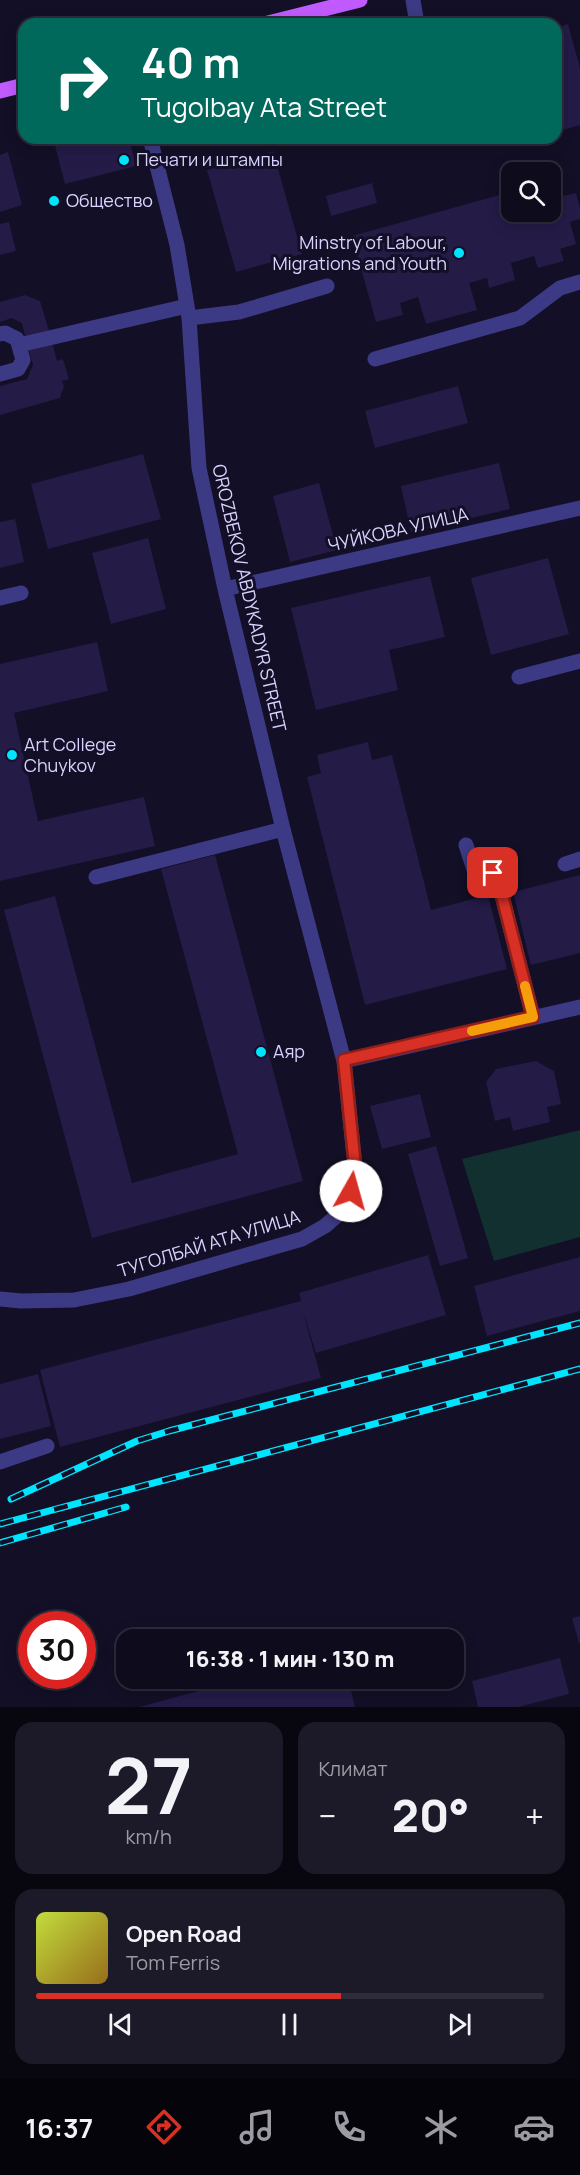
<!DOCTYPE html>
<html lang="ru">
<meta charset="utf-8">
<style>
body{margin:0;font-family:Manrope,sans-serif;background:#1c1929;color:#f1f3f6;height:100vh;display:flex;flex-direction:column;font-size:22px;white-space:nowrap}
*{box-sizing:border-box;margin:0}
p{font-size:20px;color:#9b9ba3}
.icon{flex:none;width:33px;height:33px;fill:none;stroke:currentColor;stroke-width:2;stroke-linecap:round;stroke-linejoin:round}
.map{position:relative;height:1707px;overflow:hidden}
.sheet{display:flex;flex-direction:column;gap:15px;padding:15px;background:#08060f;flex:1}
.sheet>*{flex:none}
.hud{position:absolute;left:18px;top:18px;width:544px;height:126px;border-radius:18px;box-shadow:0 3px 15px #0003,0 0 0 2px #2e2b3b;background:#00695c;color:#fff;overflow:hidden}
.tools{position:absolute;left:501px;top:162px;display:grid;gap:12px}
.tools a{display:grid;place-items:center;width:60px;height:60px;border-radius:12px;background:#0e0b1c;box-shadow:0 3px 15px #0003,0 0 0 2px #2e2b3b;font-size:30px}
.speed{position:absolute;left:18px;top:1611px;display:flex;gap:12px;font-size:30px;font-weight:700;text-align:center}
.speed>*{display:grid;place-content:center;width:78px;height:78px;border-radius:50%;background:#0e0b1c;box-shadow:0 3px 15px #0003,0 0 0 2px #2e2b3b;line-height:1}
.speed .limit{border:9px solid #d22;background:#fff;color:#111}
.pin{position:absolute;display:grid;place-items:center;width:51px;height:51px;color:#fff;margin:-26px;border-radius:12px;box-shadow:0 3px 9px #0006}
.me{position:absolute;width:66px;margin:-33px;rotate:7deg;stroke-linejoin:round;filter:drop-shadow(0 0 4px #0008)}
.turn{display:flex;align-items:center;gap:21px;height:126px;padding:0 24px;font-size:27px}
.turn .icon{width:78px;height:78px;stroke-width:2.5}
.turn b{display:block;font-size:42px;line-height:51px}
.big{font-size:45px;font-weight:800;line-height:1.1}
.sheet .tile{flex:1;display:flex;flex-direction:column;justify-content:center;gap:9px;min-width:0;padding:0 21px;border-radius:18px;background:#1c1929}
.sheet .dial{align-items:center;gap:0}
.dial b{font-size:78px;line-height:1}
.song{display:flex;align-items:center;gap:18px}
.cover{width:72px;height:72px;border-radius:9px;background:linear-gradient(135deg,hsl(70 70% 55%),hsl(40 70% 35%))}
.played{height:6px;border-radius:3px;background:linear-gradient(90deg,#d93025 60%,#2e2b3b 60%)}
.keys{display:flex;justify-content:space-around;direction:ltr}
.heat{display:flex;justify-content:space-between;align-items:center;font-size:33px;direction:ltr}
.sheet .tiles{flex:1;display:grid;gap:15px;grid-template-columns:1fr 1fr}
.tile:last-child{grid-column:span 2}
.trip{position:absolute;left:116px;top:1629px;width:348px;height:60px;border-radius:18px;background:#0e0b1c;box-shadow:0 3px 15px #0003,0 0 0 2px #2e2b3b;font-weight:800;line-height:60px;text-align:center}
.dock{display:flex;height:96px;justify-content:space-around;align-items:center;background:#06040b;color:#9b9ba3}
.dock .icon{width:42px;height:42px}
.dock .current{color:#d93025}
.dock b{font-size:27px;color:#f1f3f6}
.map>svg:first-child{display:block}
.green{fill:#12302f}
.building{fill:#241b47}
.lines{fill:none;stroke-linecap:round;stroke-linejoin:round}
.minor{stroke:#3d3a85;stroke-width:15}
.major{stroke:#c25bff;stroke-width:15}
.rail-casing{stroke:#00e5ff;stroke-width:7}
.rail{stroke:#130f26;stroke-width:4.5;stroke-dasharray:14;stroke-linecap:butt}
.route-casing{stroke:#8d1f18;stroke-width:15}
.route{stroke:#d93025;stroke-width:10}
.slow{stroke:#f59e0b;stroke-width:10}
.poi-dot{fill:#00e5ff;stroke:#130f26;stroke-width:2}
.labels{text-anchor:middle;stroke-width:6;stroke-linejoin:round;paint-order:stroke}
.poi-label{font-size:18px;fill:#d9d4ff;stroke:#130f26;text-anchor:start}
.street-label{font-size:18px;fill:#d9d4ff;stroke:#130f26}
</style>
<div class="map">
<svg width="580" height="1707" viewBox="0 0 580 1707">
<rect width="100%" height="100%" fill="#130f26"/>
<!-- green -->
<path class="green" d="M580,1130V1237L494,1261L462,1159Z"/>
<!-- building -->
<path class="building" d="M568,24L580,68V125L556,132V28Z
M53,138H129L136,166L65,184Z
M273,151L302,254L236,272L207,170Z
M8,152L22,205L0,212V155Z
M557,175L563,196L576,193L580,209V219L570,222L576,244L560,249L564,261L538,268L534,256L511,263L515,280L489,288L487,278L469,283L477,310L426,324L418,297L400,303L403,315L376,322L352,236L503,194L502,190L512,187V212H550V176Z
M372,183L377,203L331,216L326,196Z
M9,222L16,251L0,255V224Z
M25,295L40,301L50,334L26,340L22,323L12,318L0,322V302Z
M51,338L57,361L63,359L69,379L62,381L64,386L60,398L0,415V386L27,379L33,365L27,345Z
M458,386L468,423L375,448L365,411Z
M143,454L161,519L48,549L31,484Z
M499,463L510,509L411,532L401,486Z
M319,483L337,550L290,562L273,496Z
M15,519L24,562L0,568V522Z
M148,538L166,609L111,624L92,553Z
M548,558L569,634L491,655L471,578Z
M430,576L445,637L389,650L398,690L316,710L291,608Z
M97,642L108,691L14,713L38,821L144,797L155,846L0,881V664Z
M368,742L372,760L392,755L431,910L488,895L507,969L365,1005L307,777L321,773L317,755Z
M215,855L303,1181L92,1238L4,910L55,896L132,1183L238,1154L161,869Z
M580,875V953L531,965L513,892Z
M536,1061L554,1071L561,1104L547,1107L550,1122L513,1131L510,1117L495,1121L486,1082L496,1069Z
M420,1094L431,1137L382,1149L370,1106Z
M436,1146L468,1258L440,1266L408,1154Z
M428,1255L446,1315L316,1353L302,1308L321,1378L60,1447L40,1370L301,1301L299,1293Z
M580,1257V1311L487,1336L474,1286Z
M38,1374L51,1426L0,1439V1384Z
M580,1616V1643H579L572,1618Z
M560,1658L569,1694L518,1707H478L472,1681Z
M247,1678H264L267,1691L316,1678H348L355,1707H139Z"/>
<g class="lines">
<!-- minor -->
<path class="minor" d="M413,0L417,24
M189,318L239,312L327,286
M0,334L5,333L17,339L23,360L18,369L0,374
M19,345L187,306
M375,359L520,318L560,288L580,282
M225,589L580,508
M0,598L21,593
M519,677L580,661
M466,845L476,876L493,873L497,876L533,1017
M565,864L580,859
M96,877L283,829
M344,1061L580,1007
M0,1299L21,1301L74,1300L129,1289L302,1239L325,1226L341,1212L351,1191L355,1166L344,1061L283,829L225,589L199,468L189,318L177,245L150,138
M0,1462L47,1446"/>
<!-- major -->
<path class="major" d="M264,24L360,0
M0,91L24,85"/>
<!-- rail casing -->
<g class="rail-casing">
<path id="rail" d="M11,1499L137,1441L169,1431L580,1323
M0,1524L580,1369
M0,1543L126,1507"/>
</g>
<!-- rail -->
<use href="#rail" class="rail"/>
</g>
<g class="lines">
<!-- route casing -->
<g class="route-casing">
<path id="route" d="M351,1191L355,1166L344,1060L533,1017L497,876L493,873"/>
</g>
<!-- route -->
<use href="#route" class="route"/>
<!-- slow -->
<path class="slow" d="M472,1031L533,1017L525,986"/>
</g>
<!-- markers -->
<g class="poi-dot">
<circle cx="124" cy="160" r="6"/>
<circle cx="54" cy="201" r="6"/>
<circle cx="459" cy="253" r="6"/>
<circle cx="12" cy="755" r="6"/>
<circle cx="261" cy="1052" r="6"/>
</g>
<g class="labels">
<!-- poi labels -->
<g class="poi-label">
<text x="136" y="166">Печати и штампы</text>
<text x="66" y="207">Общество</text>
<text x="447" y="249" text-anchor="end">Minstry of Labour,<tspan x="447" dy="21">Migrations and Youth</tspan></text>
<text x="24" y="751">Art College<tspan x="24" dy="21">Chuykov</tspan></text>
<text x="273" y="1058">Аяр</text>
</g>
<!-- street labels -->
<g class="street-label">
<text transform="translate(398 530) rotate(-13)" y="6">ЧУЙКОВА УЛИЦА</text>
<text transform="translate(249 598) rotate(77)" y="6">OROZBEKOV ABDYKADYR STREET</text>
<text transform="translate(209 1244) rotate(-17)" y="6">ТУГОЛБАЙ АТА УЛИЦА</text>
</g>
</g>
</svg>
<div class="tools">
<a><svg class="icon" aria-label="search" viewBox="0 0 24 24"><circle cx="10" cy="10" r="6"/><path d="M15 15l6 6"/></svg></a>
</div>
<div class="speed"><div class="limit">30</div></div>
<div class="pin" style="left:493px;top:873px;background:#d93025"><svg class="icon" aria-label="arrive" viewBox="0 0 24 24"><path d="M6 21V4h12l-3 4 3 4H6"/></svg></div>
<svg class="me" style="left:351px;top:1191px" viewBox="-20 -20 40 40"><circle r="19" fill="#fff"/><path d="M0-13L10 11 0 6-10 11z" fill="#d93025"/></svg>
<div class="trip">16:38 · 1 мин · 130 m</div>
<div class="hud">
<div class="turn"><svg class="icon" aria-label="right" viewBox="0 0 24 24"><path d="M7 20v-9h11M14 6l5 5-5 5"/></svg><div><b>40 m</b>Tugolbay Ata Street</div></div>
</div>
</div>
<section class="sheet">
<div class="tiles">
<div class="tile dial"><b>27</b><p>km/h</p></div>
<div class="tile"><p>Климат</p>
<div class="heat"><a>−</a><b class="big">20°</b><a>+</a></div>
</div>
<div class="tile">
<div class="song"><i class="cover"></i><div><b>Open Road</b><p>Tom Ferris</p></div></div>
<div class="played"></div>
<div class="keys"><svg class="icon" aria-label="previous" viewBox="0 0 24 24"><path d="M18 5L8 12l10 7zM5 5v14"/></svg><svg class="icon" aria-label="pause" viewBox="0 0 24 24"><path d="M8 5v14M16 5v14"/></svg><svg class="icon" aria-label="next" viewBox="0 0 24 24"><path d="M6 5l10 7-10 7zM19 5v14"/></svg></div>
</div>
</div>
</section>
<nav class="dock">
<b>16:37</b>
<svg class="icon current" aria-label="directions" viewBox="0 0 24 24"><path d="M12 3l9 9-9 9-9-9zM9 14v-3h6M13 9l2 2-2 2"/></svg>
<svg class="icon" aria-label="music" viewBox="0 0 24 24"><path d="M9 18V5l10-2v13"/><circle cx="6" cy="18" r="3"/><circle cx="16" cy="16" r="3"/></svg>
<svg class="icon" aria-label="phone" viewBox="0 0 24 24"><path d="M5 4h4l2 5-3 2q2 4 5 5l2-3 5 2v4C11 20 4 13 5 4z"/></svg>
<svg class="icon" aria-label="climate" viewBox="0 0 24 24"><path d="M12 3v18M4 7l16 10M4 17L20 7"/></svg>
<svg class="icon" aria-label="car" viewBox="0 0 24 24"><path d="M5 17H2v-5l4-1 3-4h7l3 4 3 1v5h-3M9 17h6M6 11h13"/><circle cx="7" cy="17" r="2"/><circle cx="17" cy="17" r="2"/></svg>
</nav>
